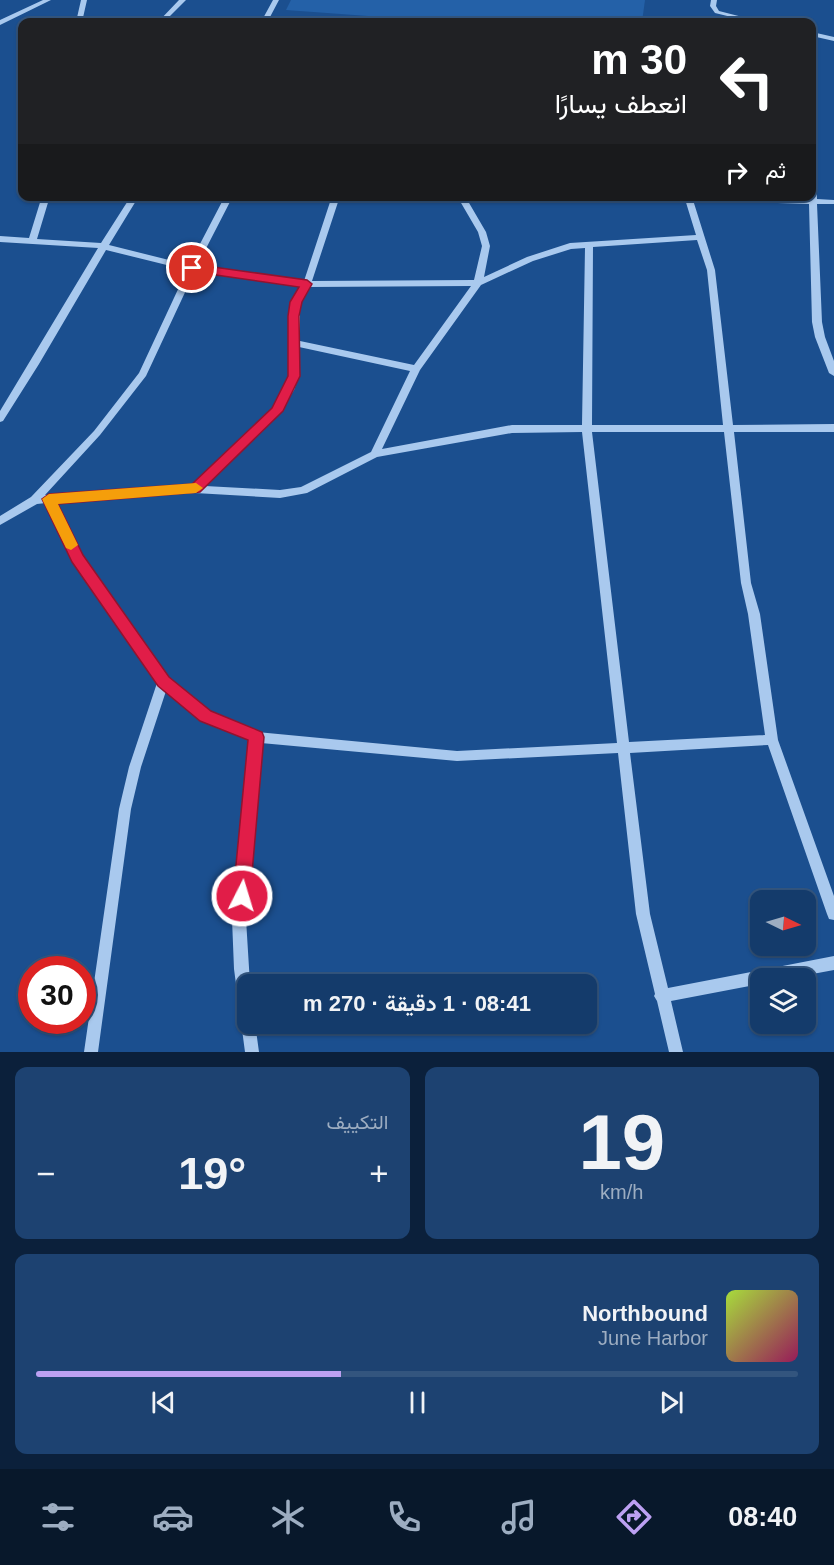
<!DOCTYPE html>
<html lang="ar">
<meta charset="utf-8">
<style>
body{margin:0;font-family:Helvetica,Vazirmatn,sans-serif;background:#1d4271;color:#f1f3f6;direction:rtl;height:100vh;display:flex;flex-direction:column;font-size:22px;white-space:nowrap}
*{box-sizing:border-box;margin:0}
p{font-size:20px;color:#9dadc1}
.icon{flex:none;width:33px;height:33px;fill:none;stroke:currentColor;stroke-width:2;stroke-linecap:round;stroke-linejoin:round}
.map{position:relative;height:1052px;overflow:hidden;direction:ltr}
.sheet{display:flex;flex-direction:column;gap:15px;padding:15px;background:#0b203b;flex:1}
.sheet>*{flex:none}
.banner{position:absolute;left:18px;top:18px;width:798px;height:183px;border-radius:12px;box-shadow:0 2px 4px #0004,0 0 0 2px #33557e;direction:rtl;background:#202124;color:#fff;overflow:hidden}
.needle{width:39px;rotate:95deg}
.fabs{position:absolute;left:750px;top:890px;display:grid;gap:12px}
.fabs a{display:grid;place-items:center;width:66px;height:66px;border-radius:12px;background:#143b6b;box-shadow:0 2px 4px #0004,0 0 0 2px #33557e;font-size:30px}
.speed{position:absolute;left:18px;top:956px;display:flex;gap:12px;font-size:30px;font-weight:700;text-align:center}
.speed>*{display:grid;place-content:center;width:78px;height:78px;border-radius:50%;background:#143b6b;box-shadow:0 2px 4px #0004,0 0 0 2px #33557e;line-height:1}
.speed .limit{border:9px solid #d22;background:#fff;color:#111}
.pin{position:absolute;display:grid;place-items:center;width:51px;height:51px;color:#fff;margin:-26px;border:3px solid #fff;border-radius:50%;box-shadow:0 2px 6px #0007}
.me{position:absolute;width:66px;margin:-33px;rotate:5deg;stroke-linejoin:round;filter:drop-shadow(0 0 4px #0008)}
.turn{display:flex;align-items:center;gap:21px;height:126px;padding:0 30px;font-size:27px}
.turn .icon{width:78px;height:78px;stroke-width:2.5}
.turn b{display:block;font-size:42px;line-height:51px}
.then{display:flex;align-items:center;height:57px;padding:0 30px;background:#0003;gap:12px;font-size:22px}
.big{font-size:45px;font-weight:600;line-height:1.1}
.sheet .tile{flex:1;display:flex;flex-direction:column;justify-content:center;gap:9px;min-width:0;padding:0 21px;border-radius:12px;background:#1d4271}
.sheet .dial{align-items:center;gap:0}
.dial b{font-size:78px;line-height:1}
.song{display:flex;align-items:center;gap:18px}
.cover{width:72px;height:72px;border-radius:9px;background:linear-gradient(135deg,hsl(80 70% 55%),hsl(330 70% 35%))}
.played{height:6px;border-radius:3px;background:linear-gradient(90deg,#bca0f2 40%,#33557e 40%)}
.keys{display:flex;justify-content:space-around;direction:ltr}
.heat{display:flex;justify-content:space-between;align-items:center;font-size:33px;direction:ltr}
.sheet .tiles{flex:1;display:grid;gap:15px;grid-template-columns:1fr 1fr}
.tile:last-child{grid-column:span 2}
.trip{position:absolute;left:237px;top:974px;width:360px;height:60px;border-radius:12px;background:#143b6b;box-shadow:0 2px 4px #0004,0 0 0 2px #33557e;font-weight:600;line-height:60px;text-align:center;direction:rtl}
.tabs{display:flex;height:96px;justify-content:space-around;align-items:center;background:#08182b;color:#9dadc1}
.tabs .icon{width:42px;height:42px}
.tabs .selected{color:#bca0f2}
.tabs b{font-size:27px;color:#f1f3f6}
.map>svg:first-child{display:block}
.green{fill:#2461a8}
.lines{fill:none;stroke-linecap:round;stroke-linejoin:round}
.minor{fill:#a9c9ee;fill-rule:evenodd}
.route{fill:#e11d48;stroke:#92132f;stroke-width:1.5}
.slow{fill:#f59e0b}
</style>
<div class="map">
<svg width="834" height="1052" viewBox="0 0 834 1052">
<rect width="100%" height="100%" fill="#1b4f8f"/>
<!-- green -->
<path class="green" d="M291,0H645L642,22H450L286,10Z"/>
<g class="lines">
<!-- minor -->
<path class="minor" d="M43,0H51L0,25V20Z
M81,0H87L82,22H76Z
M179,0H186L164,22H158Z
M273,0H279L270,17L315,20L318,22H261Z
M711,0H717L716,6L719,11L762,22H752L715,13L710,6Z
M812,32L834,37V41L812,36Z
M812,176L816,178L817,199L834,200V204H817L822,322L825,337L834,361V376L829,373L815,337L812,322L809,204L693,200L715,270L733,425L834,424V432H734L751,583L760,614L778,740L834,896V920L829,919L827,914L768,745L630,753L650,914L668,988L834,956V970L791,978H760V984L671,1001L683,1052H669L657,1001L654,996L655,994L636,914L618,753L457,761L261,743L246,919L250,984H248V1023H255L259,1052H245L234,969L232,919L250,740L201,720L166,691L141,767L131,809L98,1052H84L119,809L129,767L157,683L73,561L46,503L37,504L0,525V516L31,497L94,431L139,373L187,270L106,250L39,364L3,421L0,422V411L98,248L0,242V236L29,238L42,196H50L37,239L101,243L131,196H139L109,245L189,265L225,196H233L197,266L304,281L332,196H340L312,281L474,280L482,246L478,232L457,196H465L486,232L490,246L484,277L527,257L570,243L696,235L684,196L809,199V196H812ZM697,240L707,270L723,425H592L593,247ZM585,248L582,425H512L382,449L420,370L481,285L533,261L571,249ZM195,271L301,286L292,302L289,376L284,390L274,409L192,485L45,495L100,435L146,376ZM471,286L414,365L300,341V302L310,287ZM299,347L410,371L371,452L301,487L280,490L205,486L280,413L294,390L299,376ZM582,432L617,743L457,751L257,732L209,712L167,679L81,556L56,502L195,493L280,498L307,493L377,457L512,433ZM592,432H724L741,583L748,614L765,735L629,742Z"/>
</g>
<!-- route -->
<path class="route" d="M192,264L307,280L312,284L302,302L299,316L300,376L283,411L200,492L58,504L83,555L169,677L211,711L262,732L264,737L250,896L248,902L242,904L235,902L233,896L248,740L200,721L158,686L72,562L42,499L49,494L192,484L272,408L288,376V316L290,302L299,287L188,271V266Z"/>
<!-- slow -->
<path class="slow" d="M196,483L203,488L196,493L58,504L78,545L71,550L66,548L42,499L49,494Z"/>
</svg>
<div class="fabs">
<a><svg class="needle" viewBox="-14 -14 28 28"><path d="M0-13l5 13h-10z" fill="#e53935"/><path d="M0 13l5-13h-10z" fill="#9dadc1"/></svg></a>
<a><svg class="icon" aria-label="layers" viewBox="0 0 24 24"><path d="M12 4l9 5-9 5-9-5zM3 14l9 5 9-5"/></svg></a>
</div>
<div class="speed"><div class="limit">30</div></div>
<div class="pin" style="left:192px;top:268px;background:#d93025"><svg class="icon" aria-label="arrive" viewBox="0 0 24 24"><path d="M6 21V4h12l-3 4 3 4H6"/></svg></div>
<svg class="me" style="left:242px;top:896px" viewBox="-20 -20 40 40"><circle r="17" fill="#e11d48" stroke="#fff" stroke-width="3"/><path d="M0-11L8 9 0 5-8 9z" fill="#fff"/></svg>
<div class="trip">08:41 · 1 دقيقة · 270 m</div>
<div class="banner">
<div class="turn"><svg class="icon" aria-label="left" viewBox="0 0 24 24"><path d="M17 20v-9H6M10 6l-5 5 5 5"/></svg><div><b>30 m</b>انعطف يسارًا</div></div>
<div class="then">ثم<svg class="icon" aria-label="right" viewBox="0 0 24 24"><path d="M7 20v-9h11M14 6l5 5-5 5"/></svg></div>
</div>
</div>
<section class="sheet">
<div class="tiles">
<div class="tile dial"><b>19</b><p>km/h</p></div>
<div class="tile"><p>التكييف</p>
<div class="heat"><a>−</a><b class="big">19°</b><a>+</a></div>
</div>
<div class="tile">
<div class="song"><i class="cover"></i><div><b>Northbound</b><p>June Harbor</p></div></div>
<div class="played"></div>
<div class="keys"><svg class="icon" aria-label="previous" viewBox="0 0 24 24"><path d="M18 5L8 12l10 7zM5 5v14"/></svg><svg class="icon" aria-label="pause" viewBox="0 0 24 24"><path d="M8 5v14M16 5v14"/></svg><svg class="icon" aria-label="next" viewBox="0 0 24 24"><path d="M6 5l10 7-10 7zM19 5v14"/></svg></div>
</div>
</div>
</section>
<nav class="tabs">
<b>08:40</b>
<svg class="icon selected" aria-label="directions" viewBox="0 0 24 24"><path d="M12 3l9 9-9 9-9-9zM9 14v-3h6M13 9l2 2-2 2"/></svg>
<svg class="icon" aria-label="music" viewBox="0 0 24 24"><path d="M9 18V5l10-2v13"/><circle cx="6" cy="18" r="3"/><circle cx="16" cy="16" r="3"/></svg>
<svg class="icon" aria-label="phone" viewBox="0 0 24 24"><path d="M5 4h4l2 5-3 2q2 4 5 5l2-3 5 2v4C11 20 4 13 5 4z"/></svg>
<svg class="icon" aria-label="climate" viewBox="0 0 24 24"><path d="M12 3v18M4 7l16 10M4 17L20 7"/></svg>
<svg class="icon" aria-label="car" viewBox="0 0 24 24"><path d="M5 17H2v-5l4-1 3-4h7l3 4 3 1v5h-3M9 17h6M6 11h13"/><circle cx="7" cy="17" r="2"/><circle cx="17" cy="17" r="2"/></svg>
<svg class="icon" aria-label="filters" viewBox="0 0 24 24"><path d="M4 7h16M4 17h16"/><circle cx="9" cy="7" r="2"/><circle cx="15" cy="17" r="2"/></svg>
</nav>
